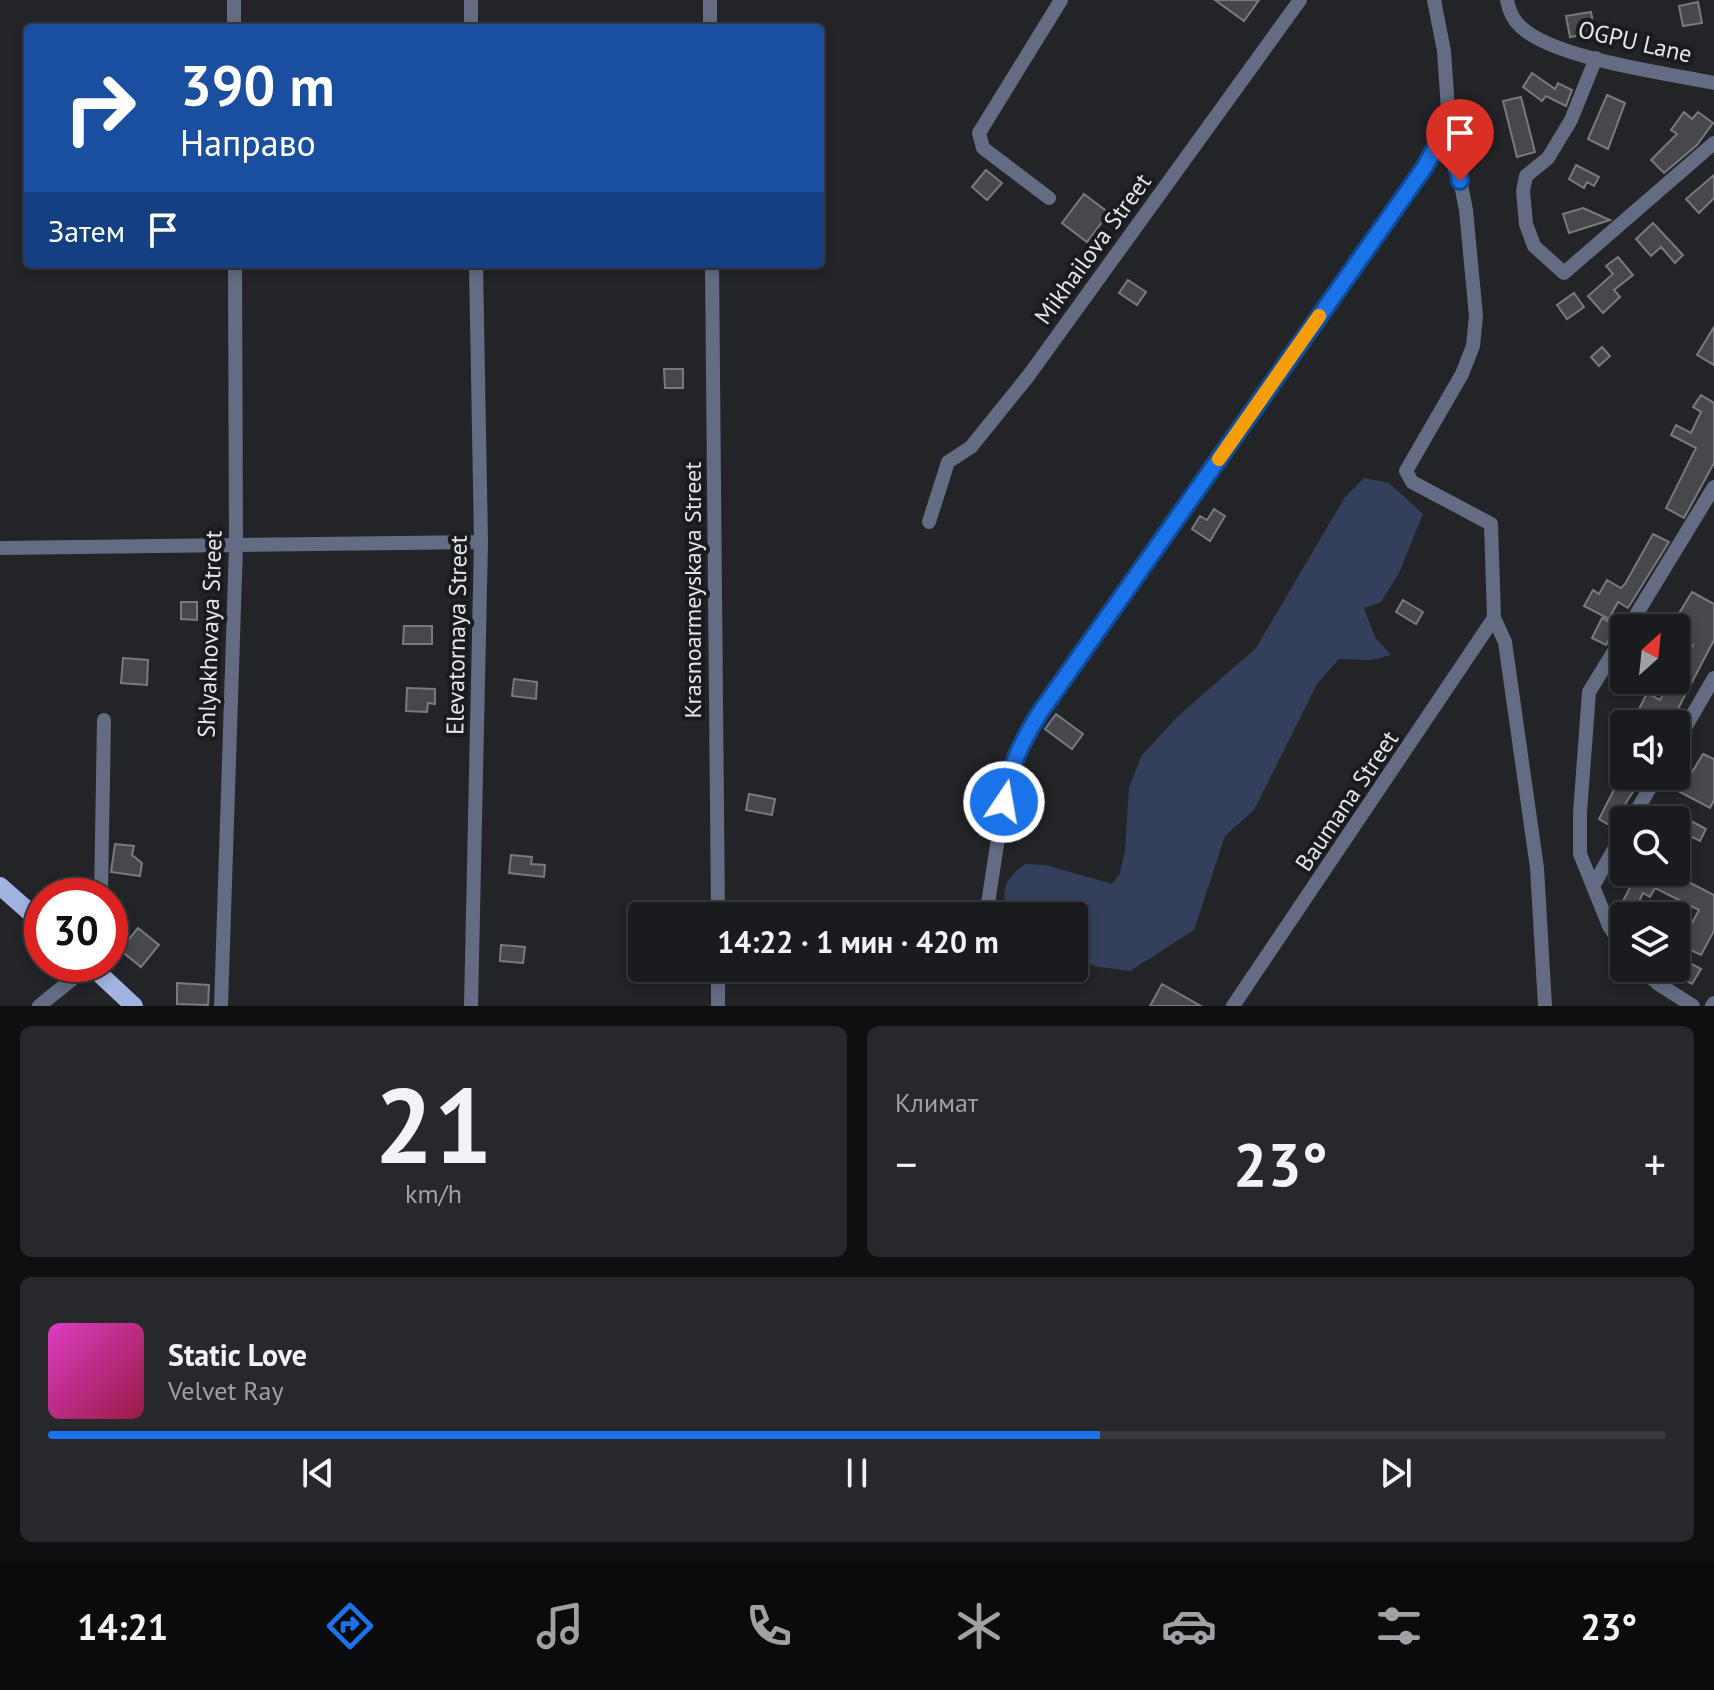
<!DOCTYPE html>
<html lang="ru">
<meta charset="utf-8">
<style>
body{margin:0;font-family:"PT Sans",sans-serif;background:#27282b;color:#f1f3f6;height:100vh;display:flex;flex-direction:column;font-size:30px;white-space:nowrap}
*{box-sizing:border-box;margin:0}
p{font-size:26px;color:#9fa1a4}
.icon{flex:none;width:44px;height:44px;fill:none;stroke:currentColor;stroke-width:2;stroke-linecap:round;stroke-linejoin:round}
.map{position:relative;height:1006px;overflow:hidden}
.side{display:flex;flex-direction:column;gap:20px;padding:20px;background:#0e0f10;flex:1}
.side>*{flex:none}
.guide{position:absolute;left:24px;top:24px;width:800px;height:244px;border-radius:8px;box-shadow:0 4px 12px #0003,0 0 0 2px #38393c;background:#1a4fa0;color:#fff;overflow:hidden}
.needle{width:52px;rotate:27deg}
.buttons{position:absolute;left:1610px;top:614px;display:grid;gap:16px}
.buttons a{display:grid;place-items:center;width:80px;height:80px;border-radius:8px;background:#1a1b1e;box-shadow:0 4px 12px #0003,0 0 0 2px #38393c;font-size:40px}
.speed{position:absolute;left:24px;top:878px;display:flex;gap:16px;font-size:40px;font-weight:700;text-align:center}
.speed>*{display:grid;place-content:center;width:104px;height:104px;border-radius:50%;background:#1a1b1e;box-shadow:0 4px 12px #0003,0 0 0 2px #38393c;line-height:1}
.speed .limit{border:12px solid #d22;background:#fff;color:#111}
.pin{position:absolute;display:grid;place-items:center;width:68px;height:68px;color:#fff;margin:-82px -34px;border-radius:50% 50% 50% 0;rotate:-45deg;box-shadow:0 0 8px #0007}
.pin .icon{rotate:45deg}
.me{position:absolute;width:88px;margin:-44px;rotate:12deg;stroke-linejoin:round;filter:drop-shadow(0 0 6px #0008)}
.turn{display:flex;align-items:center;gap:28px;height:168px;padding:0 24px;font-size:36px}
.turn .icon{width:104px;height:104px;stroke-width:2.5}
.turn b{display:block;font-size:56px;line-height:68px}
.then{display:flex;align-items:center;height:76px;padding:0 24px;background:#0003;gap:16px;font-size:30px}
.big{font-size:60px;font-weight:600;line-height:1.1}
.side .card{flex:1;display:flex;flex-direction:column;justify-content:center;gap:12px;min-width:0;padding:0 28px;border-radius:12px;background:#27282b}
.side .dial{align-items:center;gap:0}
.dial b{font-size:104px;line-height:1}
.song{display:flex;align-items:center;gap:24px}
.cover{width:96px;height:96px;border-radius:12px;background:linear-gradient(135deg,hsl(310 70% 55%),hsl(340 70% 35%))}
.played{height:8px;border-radius:4px;background:linear-gradient(90deg,#1a73e8 65%,#38393c 65%)}
.keys{display:flex;justify-content:space-around;direction:ltr}
.heat{display:flex;justify-content:space-between;align-items:center;font-size:44px;direction:ltr}
.side .tiles{flex:1;display:grid;gap:20px;grid-template-columns:1fr 1fr}
.card:last-child{grid-column:span 2}
.trip{position:absolute;left:628px;top:902px;width:460px;height:80px;border-radius:8px;background:#1a1b1e;box-shadow:0 4px 12px #0003,0 0 0 2px #38393c;font-weight:600;line-height:80px;text-align:center}
.menu{display:flex;height:128px;justify-content:space-around;align-items:center;background:#0a0b0c;color:#9fa1a4}
.menu .icon{width:56px;height:56px}
.menu .on{color:#1a73e8}
.menu b{font-size:36px;color:#f1f3f6}
.map>svg:first-child{display:block}
.green{fill:#343f5b}
.building{fill:#46484c;stroke:#787a7f;stroke-width:2}
.lines{fill:none;stroke-linecap:round;stroke-linejoin:round}
.minor{stroke:#636c82;stroke-width:14}
.major{stroke:#a1b3e1;stroke-width:18}
.route-casing{stroke:#114b97;stroke-width:20}
.route{stroke:#1a73e8;stroke-width:14}
.slow{stroke:#f59e0b;stroke-width:14}
.labels{text-anchor:middle;stroke-width:8;stroke-linejoin:round;paint-order:stroke}
.street-label{font-size:24px;fill:#e5e6e9;stroke:#191b1f}
</style>
<div class="map">
<svg width="1714" height="1006" viewBox="0 0 1714 1006">
<rect width="100%" height="100%" fill="#232428"/>
<!-- green -->
<path class="green" d="M1364,478L1389,483L1423,514L1399,573L1381,602L1364,608L1375,637L1391,655L1372,660L1339,659L1317,684L1254,810L1225,836L1194,930L1130,971L1094,966L1074,953V916H1029L1005,902C1002,883 1011,875 1025,864L1046,865L1112,884L1120,873L1125,851L1129,787L1142,755L1177,717L1256,648L1345,497Z"/>
<!-- building -->
<path class="building" d="M1215,0H1259L1244,21Z
M1698,2L1702,23L1683,26L1679,6Z
M1591,12L1595,33L1570,37L1566,16Z
M1532,73L1555,89L1558,83L1572,90L1566,106L1546,96L1542,101L1523,87Z
M1607,95L1625,103L1608,149L1588,139Z
M1521,97L1535,152L1517,157L1503,101Z
M1684,112L1692,119L1698,112L1713,123L1697,145L1664,173L1651,160L1677,134L1671,130Z
M1576,165L1599,177L1594,186L1587,182L1584,188L1569,179Z
M986,170L1002,183L987,200L972,187Z
M1714,175V198L1699,213L1686,199Z
M1084,194L1109,213L1087,242L1062,223Z
M1583,208L1610,220L1569,233L1563,214Z
M1653,223L1683,255L1675,263L1661,247L1651,256L1636,239Z
M1618,257L1633,275L1614,290L1620,297L1603,313L1588,296L1613,274L1606,266Z
M1128,280L1146,292L1137,305L1119,293Z
M1574,293L1584,307L1567,319L1557,305Z
M1714,327V365L1697,355Z
M1602,347L1610,356L1599,366L1591,357Z
M664,369H683V388H665Z
M1701,395L1714,403V463L1684,518L1666,508L1696,448L1671,435L1676,425L1691,433L1701,412L1693,407Z
M1214,509L1225,516L1210,541L1192,529L1200,516L1207,520Z
M1653,534L1669,542L1628,608L1618,602L1609,619L1584,606L1593,590L1599,594L1607,580L1621,588L1625,584Z
M1692,592L1714,604V640L1670,724H1657L1637,713L1647,693L1660,700L1671,680H1676V656L1685,660L1693,645L1676,635V628H1670Z
M1403,600L1423,612L1416,624L1396,612Z
M181,602H197V620L181,619Z
M1602,618L1618,626L1606,645L1592,638Z
M404,626H432V644H403Z
M123,658L148,660L147,685L121,683Z
M514,679L537,682L536,699L512,696Z
M407,688L435,689V704L428,703L427,712L406,711Z
M1056,714L1083,734L1072,749L1045,729Z
M1703,754L1714,759V800L1710,808L1680,792Z
M1623,772L1624,776L1640,781L1611,826L1599,819Z
M749,794L775,799L772,815L746,810Z
M1014,803L1028,809L1020,826L1011,821Z
M1676,813L1706,829L1700,841L1676,829Z
M115,844L134,846L132,855L142,863L140,876L111,872Z
M511,855L532,857L531,864L545,865L544,877L509,873Z
M1638,872H1656L1678,884L1681,878L1714,895V931L1701,955L1680,945L1699,910L1655,888L1650,897L1643,893L1636,908L1623,901Z
M138,928L159,945L141,967L120,950Z
M501,945L525,947L523,963L500,961Z
M1686,961L1701,969L1692,984L1678,976Z
M177,983L209,985L208,1005L177,1004Z
M1162,984L1201,1006H1150Z"/>
<g class="lines">
<!-- minor -->
<path class="minor" d="M234,0V28
M471,0V28
M710,0V28
M1507,0C1509,11 1513,20 1521,27C1555,59 1666,73 1714,83
M1596,58L1571,120L1548,158L1526,176L1523,191L1526,224L1534,246L1564,273L1714,143
M1449,124L1466,210L1476,316L1473,346L1462,374L1406,471L1412,482L1491,524L1494,618L1505,642L1537,868L1545,1006
M1049,198L983,148L979,133L1061,0
M712,264L718,916
M929,522L948,462L971,447L1029,375L1300,0
M0,548L481,542
M1628,628L1714,487
M1624,635L1589,692L1580,813V854L1609,926L1624,949
M1676,743L1714,678
M1631,820L1657,776
M1593,886L1624,832
M101,896L104,720
M986,916L1008,774L1020,745L1424,168L1449,124L1444,51L1434,0
M718,968V1006
M1641,968L1657,983L1693,1006
M977,971L978,968
M39,1006L91,964
M221,1006L236,546L235,264
M471,1006L481,542L476,264
M1233,1006L1494,618
M1712,1006L1714,1003"/>
<!-- major -->
<path class="major" d="M0,886L42,923
M89,964L134,1006"/>
</g>
<g class="lines">
<!-- route casing -->
<g class="route-casing">
<path id="route" d="M1004,802C1009,768 1021,743 1039,714L1424,168L1449,124L1460,181"/>
</g>
<!-- route -->
<use href="#route" class="route"/>
<!-- slow -->
<path class="slow" d="M1219,459L1319,316"/>
</g>
<g class="labels">
<!-- street labels -->
<g class="street-label">
<text transform="translate(1635 42) rotate(13)" y="8">OGPU Lane</text>
<text transform="translate(1093 249) rotate(-54)" y="8">Mikhailova Street</text>
<text transform="translate(693 590) rotate(-90)" y="8">Krasnoarmeyskaya Street</text>
<text transform="translate(210 634) rotate(-88)" y="8">Shlyakhovaya Street</text>
<text transform="translate(457 635) rotate(-89)" y="8">Elevatornaya Street</text>
<text transform="translate(1347 801) rotate(-56)" y="8">Baumana Street</text>
</g>
</g>
</svg>
<div class="buttons">
<a><svg class="needle" viewBox="-14 -14 28 28"><path d="M0-13l5 13h-10z" fill="#e53935"/><path d="M0 13l5-13h-10z" fill="#9fa1a4"/></svg></a>
<a><svg class="icon" aria-label="sound" viewBox="0 0 24 24"><path d="M4 9h4l5-4v14l-5-4H4zM17 9q2 3 0 6"/></svg></a>
<a><svg class="icon" aria-label="search" viewBox="0 0 24 24"><circle cx="10" cy="10" r="6"/><path d="M15 15l6 6"/></svg></a>
<a><svg class="icon" aria-label="layers" viewBox="0 0 24 24"><path d="M12 4l9 5-9 5-9-5zM3 14l9 5 9-5"/></svg></a>
</div>
<div class="speed"><div class="limit">30</div></div>
<div class="pin" style="left:1460px;top:181px;background:#d93025"><svg class="icon" aria-label="arrive" viewBox="0 0 24 24"><path d="M6 21V4h12l-3 4 3 4H6"/></svg></div>
<svg class="me" style="left:1004px;top:802px" viewBox="-20 -20 40 40"><circle r="17" fill="#1a73e8" stroke="#fff" stroke-width="3"/><path d="M0-11L8 9 0 5-8 9z" fill="#fff"/></svg>
<div class="trip">14:22 · 1 мин · 420 m</div>
<div class="guide">
<div class="turn"><svg class="icon" aria-label="right" viewBox="0 0 24 24"><path d="M7 20v-9h11M14 6l5 5-5 5"/></svg><div><b>390 m</b>Направо</div></div>
<div class="then">Затем<svg class="icon" aria-label="arrive" viewBox="0 0 24 24"><path d="M6 21V4h12l-3 4 3 4H6"/></svg></div>
</div>
</div>
<section class="side">
<div class="tiles">
<div class="card dial"><b>21</b><p>km/h</p></div>
<div class="card"><p>Климат</p>
<div class="heat"><a>−</a><b class="big">23°</b><a>+</a></div>
</div>
<div class="card">
<div class="song"><i class="cover"></i><div><b>Static Love</b><p>Velvet Ray</p></div></div>
<div class="played"></div>
<div class="keys"><svg class="icon" aria-label="previous" viewBox="0 0 24 24"><path d="M18 5L8 12l10 7zM5 5v14"/></svg><svg class="icon" aria-label="pause" viewBox="0 0 24 24"><path d="M8 5v14M16 5v14"/></svg><svg class="icon" aria-label="next" viewBox="0 0 24 24"><path d="M6 5l10 7-10 7zM19 5v14"/></svg></div>
</div>
</div>
</section>
<nav class="menu">
<b>14:21</b>
<svg class="icon on" aria-label="directions" viewBox="0 0 24 24"><path d="M12 3l9 9-9 9-9-9zM9 14v-3h6M13 9l2 2-2 2"/></svg>
<svg class="icon" aria-label="music" viewBox="0 0 24 24"><path d="M9 18V5l10-2v13"/><circle cx="6" cy="18" r="3"/><circle cx="16" cy="16" r="3"/></svg>
<svg class="icon" aria-label="phone" viewBox="0 0 24 24"><path d="M5 4h4l2 5-3 2q2 4 5 5l2-3 5 2v4C11 20 4 13 5 4z"/></svg>
<svg class="icon" aria-label="climate" viewBox="0 0 24 24"><path d="M12 3v18M4 7l16 10M4 17L20 7"/></svg>
<svg class="icon" aria-label="car" viewBox="0 0 24 24"><path d="M5 17H2v-5l4-1 3-4h7l3 4 3 1v5h-3M9 17h6M6 11h13"/><circle cx="7" cy="17" r="2"/><circle cx="17" cy="17" r="2"/></svg>
<svg class="icon" aria-label="filters" viewBox="0 0 24 24"><path d="M4 7h16M4 17h16"/><circle cx="9" cy="7" r="2"/><circle cx="15" cy="17" r="2"/></svg>
<b>23°</b>
</nav>
